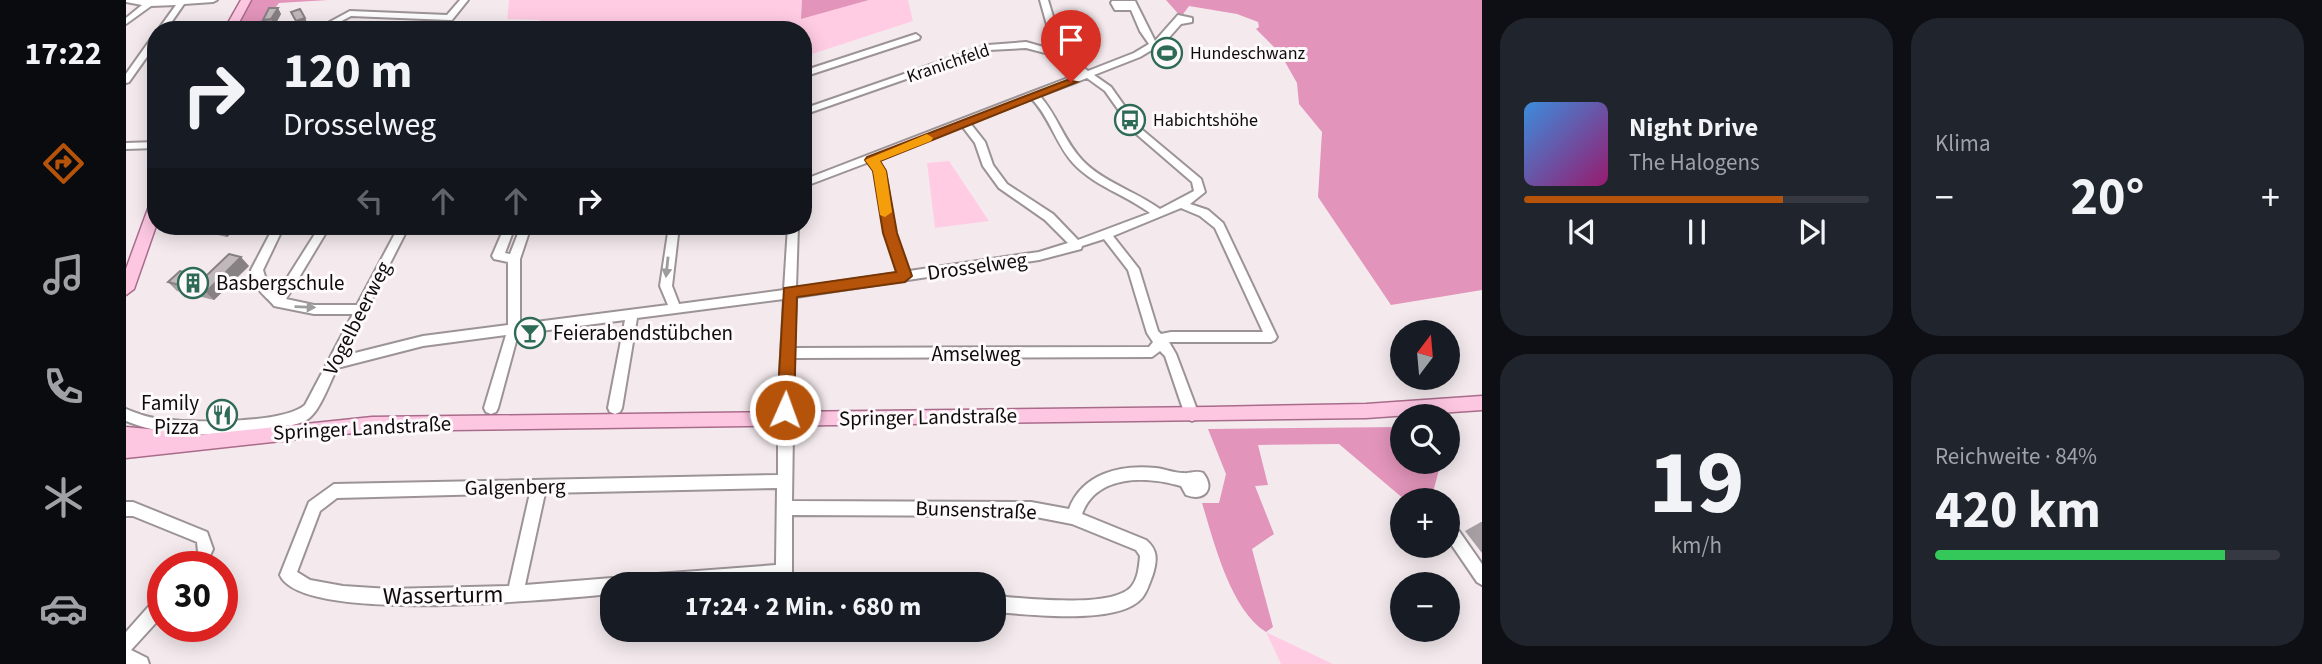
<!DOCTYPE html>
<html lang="de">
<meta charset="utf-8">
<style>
body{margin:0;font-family:"Source Sans 3",sans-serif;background:#20242c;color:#f1f3f6;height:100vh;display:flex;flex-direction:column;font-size:26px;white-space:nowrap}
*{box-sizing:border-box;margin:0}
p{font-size:23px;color:#9ea1a6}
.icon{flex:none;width:38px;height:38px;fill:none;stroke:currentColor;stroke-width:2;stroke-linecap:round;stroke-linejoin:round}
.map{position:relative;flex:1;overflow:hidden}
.sheet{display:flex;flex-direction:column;gap:18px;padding:18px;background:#0d0f14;width:840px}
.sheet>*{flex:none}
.top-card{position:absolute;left:21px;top:21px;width:665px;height:214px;border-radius:28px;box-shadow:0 4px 18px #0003;background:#171b24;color:#f1f3f6;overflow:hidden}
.needle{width:46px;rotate:16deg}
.controls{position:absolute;left:1264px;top:320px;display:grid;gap:14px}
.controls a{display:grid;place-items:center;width:70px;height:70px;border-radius:50%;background:#171b24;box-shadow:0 4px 18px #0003;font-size:35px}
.speed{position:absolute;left:21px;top:551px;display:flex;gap:14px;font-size:35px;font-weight:700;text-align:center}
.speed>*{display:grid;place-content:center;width:91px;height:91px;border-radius:50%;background:#171b24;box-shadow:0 4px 18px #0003;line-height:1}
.speed .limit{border:10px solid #d22;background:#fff;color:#111}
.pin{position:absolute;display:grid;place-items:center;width:60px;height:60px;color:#fff;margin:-72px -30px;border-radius:50% 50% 50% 0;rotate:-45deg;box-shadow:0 0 7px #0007}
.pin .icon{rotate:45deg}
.me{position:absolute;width:77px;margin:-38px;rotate:2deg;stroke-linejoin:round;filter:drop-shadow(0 0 5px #0008)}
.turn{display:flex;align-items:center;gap:24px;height:147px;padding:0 21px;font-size:32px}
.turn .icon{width:91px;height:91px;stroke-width:2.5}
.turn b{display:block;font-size:49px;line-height:60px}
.lanes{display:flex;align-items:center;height:66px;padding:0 21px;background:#0003;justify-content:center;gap:35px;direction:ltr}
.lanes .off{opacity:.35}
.big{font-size:52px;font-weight:700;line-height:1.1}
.sheet .tile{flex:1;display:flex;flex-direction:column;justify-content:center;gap:10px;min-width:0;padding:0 24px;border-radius:28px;background:#20242c}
.sheet .dial{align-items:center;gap:0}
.dial b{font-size:91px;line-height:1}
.song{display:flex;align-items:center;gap:21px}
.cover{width:84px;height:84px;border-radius:10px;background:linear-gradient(135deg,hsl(210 70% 55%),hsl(320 70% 35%))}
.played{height:7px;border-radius:4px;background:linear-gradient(90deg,#b45309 75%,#363941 75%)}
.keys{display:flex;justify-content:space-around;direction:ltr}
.heat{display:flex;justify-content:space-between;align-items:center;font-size:38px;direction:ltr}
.charge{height:10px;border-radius:5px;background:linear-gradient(90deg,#34c759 84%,#363941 0)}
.sheet .tiles{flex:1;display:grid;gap:18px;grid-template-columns:repeat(2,1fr)}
.trip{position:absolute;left:474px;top:572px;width:406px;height:70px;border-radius:28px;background:#171b24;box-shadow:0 4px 18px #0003;font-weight:700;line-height:70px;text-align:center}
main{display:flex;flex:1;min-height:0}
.tab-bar{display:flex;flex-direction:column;width:126px;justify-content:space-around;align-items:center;background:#090b0e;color:#9ea1a6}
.tab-bar .icon{width:49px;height:49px}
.tab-bar .current{color:#b45309}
.tab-bar b{font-size:32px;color:#f1f3f6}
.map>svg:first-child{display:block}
.green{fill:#ffcce4}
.forest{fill:#e294ba}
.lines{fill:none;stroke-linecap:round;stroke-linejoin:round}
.minor-casing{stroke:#9c9397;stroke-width:4}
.major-casing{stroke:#a86c8a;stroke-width:3}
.minor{fill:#fff;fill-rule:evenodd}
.major{fill:#fdc7e2;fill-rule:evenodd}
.wall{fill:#a69ea2}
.shaded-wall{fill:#878184}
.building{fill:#c1b8bc;stroke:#878184;stroke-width:2}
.oneway{fill:#9e9d9e}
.route{fill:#b45309;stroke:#753606;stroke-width:2}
.slow{fill:#f59e0b}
.labels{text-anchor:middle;stroke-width:6;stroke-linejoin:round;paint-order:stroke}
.far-poi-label{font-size:18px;fill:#0d0b0c;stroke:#fef9fb;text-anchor:start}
.far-street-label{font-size:18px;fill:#0d0b0c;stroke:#fef9fb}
.street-label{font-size:21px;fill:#0d0b0c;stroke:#fef9fb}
.poi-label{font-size:21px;fill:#0d0b0c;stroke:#fef9fb;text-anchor:start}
.near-street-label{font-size:24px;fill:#0d0b0c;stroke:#fef9fb}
</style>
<main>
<nav class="tab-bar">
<b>17:22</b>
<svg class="icon current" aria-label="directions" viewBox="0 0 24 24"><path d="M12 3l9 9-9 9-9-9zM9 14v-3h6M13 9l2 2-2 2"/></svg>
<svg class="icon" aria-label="music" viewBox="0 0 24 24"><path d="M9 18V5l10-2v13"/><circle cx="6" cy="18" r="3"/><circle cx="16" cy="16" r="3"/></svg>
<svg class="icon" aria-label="phone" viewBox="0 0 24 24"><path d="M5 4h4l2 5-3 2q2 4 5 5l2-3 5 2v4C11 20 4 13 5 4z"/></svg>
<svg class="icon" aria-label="climate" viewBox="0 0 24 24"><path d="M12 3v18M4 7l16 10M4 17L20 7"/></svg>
<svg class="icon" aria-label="car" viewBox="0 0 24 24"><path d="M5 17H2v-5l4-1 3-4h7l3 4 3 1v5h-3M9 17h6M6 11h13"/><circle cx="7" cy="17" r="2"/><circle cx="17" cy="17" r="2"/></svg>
</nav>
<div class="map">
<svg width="1356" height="664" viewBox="0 0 1356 664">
<rect width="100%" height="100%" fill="#f4eaee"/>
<!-- green -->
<path class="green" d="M383,0H676L675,19L743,0H782L787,21L677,57V30H432L413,20L381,19Z
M823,161L863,221L809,228L801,163Z
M1140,632L1207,664H1155Z"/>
<!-- forest -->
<path class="forest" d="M126,0H202L153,3L137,23L138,30H109Z
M676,0H743L675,19Z
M1040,0H1356V290L1265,305L1192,197L1196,132L1173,104L1171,83L1154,53L1130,29L1133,27L1132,22L1111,14L1063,6L1055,17Z
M1276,427V462H1315L1305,500H1279L1213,444L1132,445L1142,485L1129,486L1148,534L1126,549L1147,627L1140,632C1104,609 1088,542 1076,503H1093L1100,474L1082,429Z"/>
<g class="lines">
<!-- minor casing -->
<g class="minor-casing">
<path id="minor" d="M0,0H91L87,2L58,4L40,30H32L50,5L25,6L0,24V18L16,5L0,2Z
M334,0H342L326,20H323L225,16L208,25L210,30H202L200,24L224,11L321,15Z
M914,0H922L938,53L962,71L1008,53L1023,44L1014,31L1005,10H989L985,3L986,1H1009L1029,41L1052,15L1066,18V22L1055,24L1039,42L1014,57L968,75L985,87L1014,128L1075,179L1079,192L1064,204L1082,210L1097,223L1151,337L1149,340L1145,342H1043L1050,354L1073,415L1071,419L1066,421L1061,419L1059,415L1039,356L1034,351L1026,357L668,358L666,501L905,502L943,509C956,474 994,464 1030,468C1039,469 1048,473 1057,473C1065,474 1068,470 1077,473C1090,489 1078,502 1060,495L1055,486C1021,476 970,474 956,514L1020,540C1032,550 1031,560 1027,574C1024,582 1021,592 1016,598C992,626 902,614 868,612V596C896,598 985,609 1005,587C1012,579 1013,567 1014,556L1010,550L946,524L905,516L666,515V584H650V580L596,584H496L499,579L504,576L650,565L651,488L419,493L399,585L486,578L491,581L493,584H486V594C434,598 176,626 154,575L183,502L208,484L652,475V410L658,299L511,318L496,408L494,412L489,414L484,412L482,408L499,320L392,334L372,408L370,412L365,414L360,412L358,408L380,335L297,346L211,368C204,382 194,411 182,419C173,425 160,426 150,427C102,435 46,440 0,421V409C12,414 23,418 36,419C66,423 157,424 179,405L227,314H188L148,306C144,300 136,295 132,288C128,283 127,276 125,270L148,226H158L137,270C140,280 143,288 151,294L194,226H204L160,299L188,305H231L273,226H283L217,356L297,336L382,325V262L368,259L366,256L379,226H389L379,253L384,254L395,226H405L394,259V324L542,305L534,286L543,226H553L546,286L553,304L658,290L662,226H672L670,288L772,273L759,233L749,171L743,162L677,187V180L955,73L931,56L900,48L863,50L677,115V109L862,45L900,42L928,50ZM961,78L979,91L1008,132L1066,182L1068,191L1034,209C1009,191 977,182 956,160C938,141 931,115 914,96ZM906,99C924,118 930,144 947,163C968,186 1000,195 1024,213L952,240L927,214L881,184L867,165L859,142L844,123ZM836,126L849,143L857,166L873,188L919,220L942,243L913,252L783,271L769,233L759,171L751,159ZM1055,208L1074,216L1089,228L1137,332H1045L1035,334L1032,331L1013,269L987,236ZM978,239L1002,270L1021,333L1027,342L1023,347L668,348L670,297L913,260L955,249L956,246ZM404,493L383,586L263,589L217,586L184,580L171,572L194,511L211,498Z
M790,34L794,37L793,39L677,77V71Z
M27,36H30V44L3,82L0,83V74Z
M30,142V148L0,149V143Z
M0,502H7L81,532L87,549L79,567H61L72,552L71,542L7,516H0Z
M1328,529L1333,531L1356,564V585L1351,582L1323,541V531Z
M37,595V615L5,650L21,658L23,664H0V632L31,597Z"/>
</g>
<!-- major casing -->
<g class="major-casing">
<path id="major" d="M115,0H125L109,30H98Z
M30,201V226L8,289L0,295V269L23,206Z
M1356,396V410L1240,418L246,431L0,458V427L44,431L52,437L246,417L1084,407L1240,404Z"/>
</g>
<!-- minor -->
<use href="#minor" class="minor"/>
<!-- major -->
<use href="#major" class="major"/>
</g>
<!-- wall -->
<path class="wall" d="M152,8L155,14L149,25H141L137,20Z
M73,226H114L101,237L78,232Z
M123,266L88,300L51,291L42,282L79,277Z
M1355,522H1356V553L1339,531Z"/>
<!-- shaded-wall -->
<path class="shaded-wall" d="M152,8L155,14L149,25L145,19Z
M179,18L182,24L173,26L170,21Z
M97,226H114L101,237L94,228Z
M115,257L123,266L88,300L80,292Z"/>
<!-- building -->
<path class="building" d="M143,8H152L145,19L137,20Z
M174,9L179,18L170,21L165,12Z
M83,226H97L94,228Z
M103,254L115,257L80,292L42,282L54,271L79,277Z"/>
<!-- one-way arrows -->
<defs><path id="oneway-solid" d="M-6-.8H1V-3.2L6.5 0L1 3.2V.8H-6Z" transform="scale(1.75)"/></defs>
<g class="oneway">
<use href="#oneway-solid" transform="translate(541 267) rotate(96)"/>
<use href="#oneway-solid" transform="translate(179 307) rotate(2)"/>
</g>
<!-- route -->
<path class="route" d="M941,80L951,82L754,161L760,171L771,233L786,276L779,282L671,297L668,410L659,417L653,415L651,410L658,288L770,272L757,233L747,171L739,160L741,157Z"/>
<!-- slow -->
<path class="slow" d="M801,134L807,138L805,141L754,161L760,171L766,212L759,217L754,215L747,171L739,160Z"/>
<!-- icons -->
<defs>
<g id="stadium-ring" transform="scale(1.575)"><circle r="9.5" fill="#fef9fb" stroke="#2e6b57" stroke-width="1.5"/><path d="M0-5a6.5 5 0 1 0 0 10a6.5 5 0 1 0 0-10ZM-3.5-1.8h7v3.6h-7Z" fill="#2e6b57"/></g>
<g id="bus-ring" transform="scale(1.575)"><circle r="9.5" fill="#fef9fb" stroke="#2e6b57" stroke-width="1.5"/><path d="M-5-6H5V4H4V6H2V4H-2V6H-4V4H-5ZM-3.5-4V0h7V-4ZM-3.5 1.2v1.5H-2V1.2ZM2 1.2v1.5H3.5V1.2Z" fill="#2e6b57"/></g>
<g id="building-ring" transform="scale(1.575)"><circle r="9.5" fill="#fef9fb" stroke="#2e6b57" stroke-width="1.5"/><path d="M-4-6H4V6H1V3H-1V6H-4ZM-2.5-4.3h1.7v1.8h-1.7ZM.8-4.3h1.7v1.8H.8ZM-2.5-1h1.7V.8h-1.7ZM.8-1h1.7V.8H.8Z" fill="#2e6b57"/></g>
<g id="bar-ring" transform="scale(1.575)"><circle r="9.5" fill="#fef9fb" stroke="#2e6b57" stroke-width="1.5"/><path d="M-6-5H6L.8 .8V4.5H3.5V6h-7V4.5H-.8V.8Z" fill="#2e6b57"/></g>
<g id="restaurant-ring" transform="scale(1.575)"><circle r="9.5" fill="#fef9fb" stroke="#2e6b57" stroke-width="1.5"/><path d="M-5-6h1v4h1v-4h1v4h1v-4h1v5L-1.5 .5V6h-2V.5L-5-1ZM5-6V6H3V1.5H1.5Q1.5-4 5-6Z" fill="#2e6b57"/></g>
</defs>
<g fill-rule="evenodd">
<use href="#stadium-ring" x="1041" y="53"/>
<use href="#bus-ring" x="1004" y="120"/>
<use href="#building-ring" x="67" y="283"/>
<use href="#bar-ring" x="404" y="333"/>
<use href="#restaurant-ring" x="96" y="415"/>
</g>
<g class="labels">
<!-- far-poi labels -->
<g class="far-poi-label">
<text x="1064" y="59">Hundeschwanz</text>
<text x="1027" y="126">Habichtshöhe</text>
</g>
<!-- far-street labels -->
<g class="far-street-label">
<text transform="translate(822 63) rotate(-19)" y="6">Kranichfeld</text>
</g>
<!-- street labels -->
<g class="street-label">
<text transform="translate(851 266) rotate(-8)" y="7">Drosselweg</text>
<text transform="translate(231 318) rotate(-63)" y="7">Vogelbeerweg</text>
<text x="850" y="361">Amselweg</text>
<text transform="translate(802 417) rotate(-1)" y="7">Springer Landstraße</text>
<text transform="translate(236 428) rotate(-3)" y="7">Springer Landstraße</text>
<text transform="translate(389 487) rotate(-1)" y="7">Galgenberg</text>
<text transform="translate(850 510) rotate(2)" y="7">Bunsenstraße</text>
</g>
<!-- poi labels -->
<g class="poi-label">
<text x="90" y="290">Basbergschule</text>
<text x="427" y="340">Feierabendstübchen</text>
<text x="73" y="410" text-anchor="end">Family<tspan x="73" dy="24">Pizza</tspan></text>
</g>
<!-- near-street labels -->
<g class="near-street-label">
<text transform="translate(317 595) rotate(-1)" y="8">Wasserturm</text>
</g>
</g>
</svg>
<div class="controls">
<a><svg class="needle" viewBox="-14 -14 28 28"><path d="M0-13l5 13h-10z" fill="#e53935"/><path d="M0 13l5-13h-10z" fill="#9ea1a6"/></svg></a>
<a><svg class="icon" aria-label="search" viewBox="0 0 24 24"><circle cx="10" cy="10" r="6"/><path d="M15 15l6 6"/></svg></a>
<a>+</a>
<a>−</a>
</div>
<div class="speed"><div class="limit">30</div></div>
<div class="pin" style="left:945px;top:82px;background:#d93025"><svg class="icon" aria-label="arrive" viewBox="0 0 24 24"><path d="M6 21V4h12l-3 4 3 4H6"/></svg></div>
<svg class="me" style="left:659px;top:410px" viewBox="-20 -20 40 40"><circle r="17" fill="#b45309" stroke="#fff" stroke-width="3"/><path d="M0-11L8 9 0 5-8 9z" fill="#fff"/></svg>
<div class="trip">17:24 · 2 Min. · 680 m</div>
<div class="top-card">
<div class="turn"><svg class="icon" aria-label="right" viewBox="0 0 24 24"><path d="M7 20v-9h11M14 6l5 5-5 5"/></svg><div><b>120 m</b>Drosselweg</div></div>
<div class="lanes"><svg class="icon off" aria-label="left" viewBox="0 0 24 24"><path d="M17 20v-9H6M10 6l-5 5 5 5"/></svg><svg class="icon off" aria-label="ahead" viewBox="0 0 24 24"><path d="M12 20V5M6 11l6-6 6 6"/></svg><svg class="icon off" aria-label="ahead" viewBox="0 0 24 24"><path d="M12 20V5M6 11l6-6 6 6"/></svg><svg class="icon" aria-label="right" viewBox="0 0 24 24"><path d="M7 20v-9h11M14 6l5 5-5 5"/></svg></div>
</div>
</div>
<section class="sheet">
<div class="tiles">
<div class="tile">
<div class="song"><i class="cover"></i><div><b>Night Drive</b><p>The Halogens</p></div></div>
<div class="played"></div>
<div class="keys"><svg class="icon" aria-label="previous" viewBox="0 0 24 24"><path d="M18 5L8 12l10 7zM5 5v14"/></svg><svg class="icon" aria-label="pause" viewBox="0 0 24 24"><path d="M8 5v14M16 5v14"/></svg><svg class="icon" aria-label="next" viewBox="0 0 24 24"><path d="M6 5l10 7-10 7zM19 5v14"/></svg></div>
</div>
<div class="tile"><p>Klima</p>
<div class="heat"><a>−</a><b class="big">20°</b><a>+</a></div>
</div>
<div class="tile dial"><b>19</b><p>km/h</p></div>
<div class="tile"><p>Reichweite · 84%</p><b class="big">420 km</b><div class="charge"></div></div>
</div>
</section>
</main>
